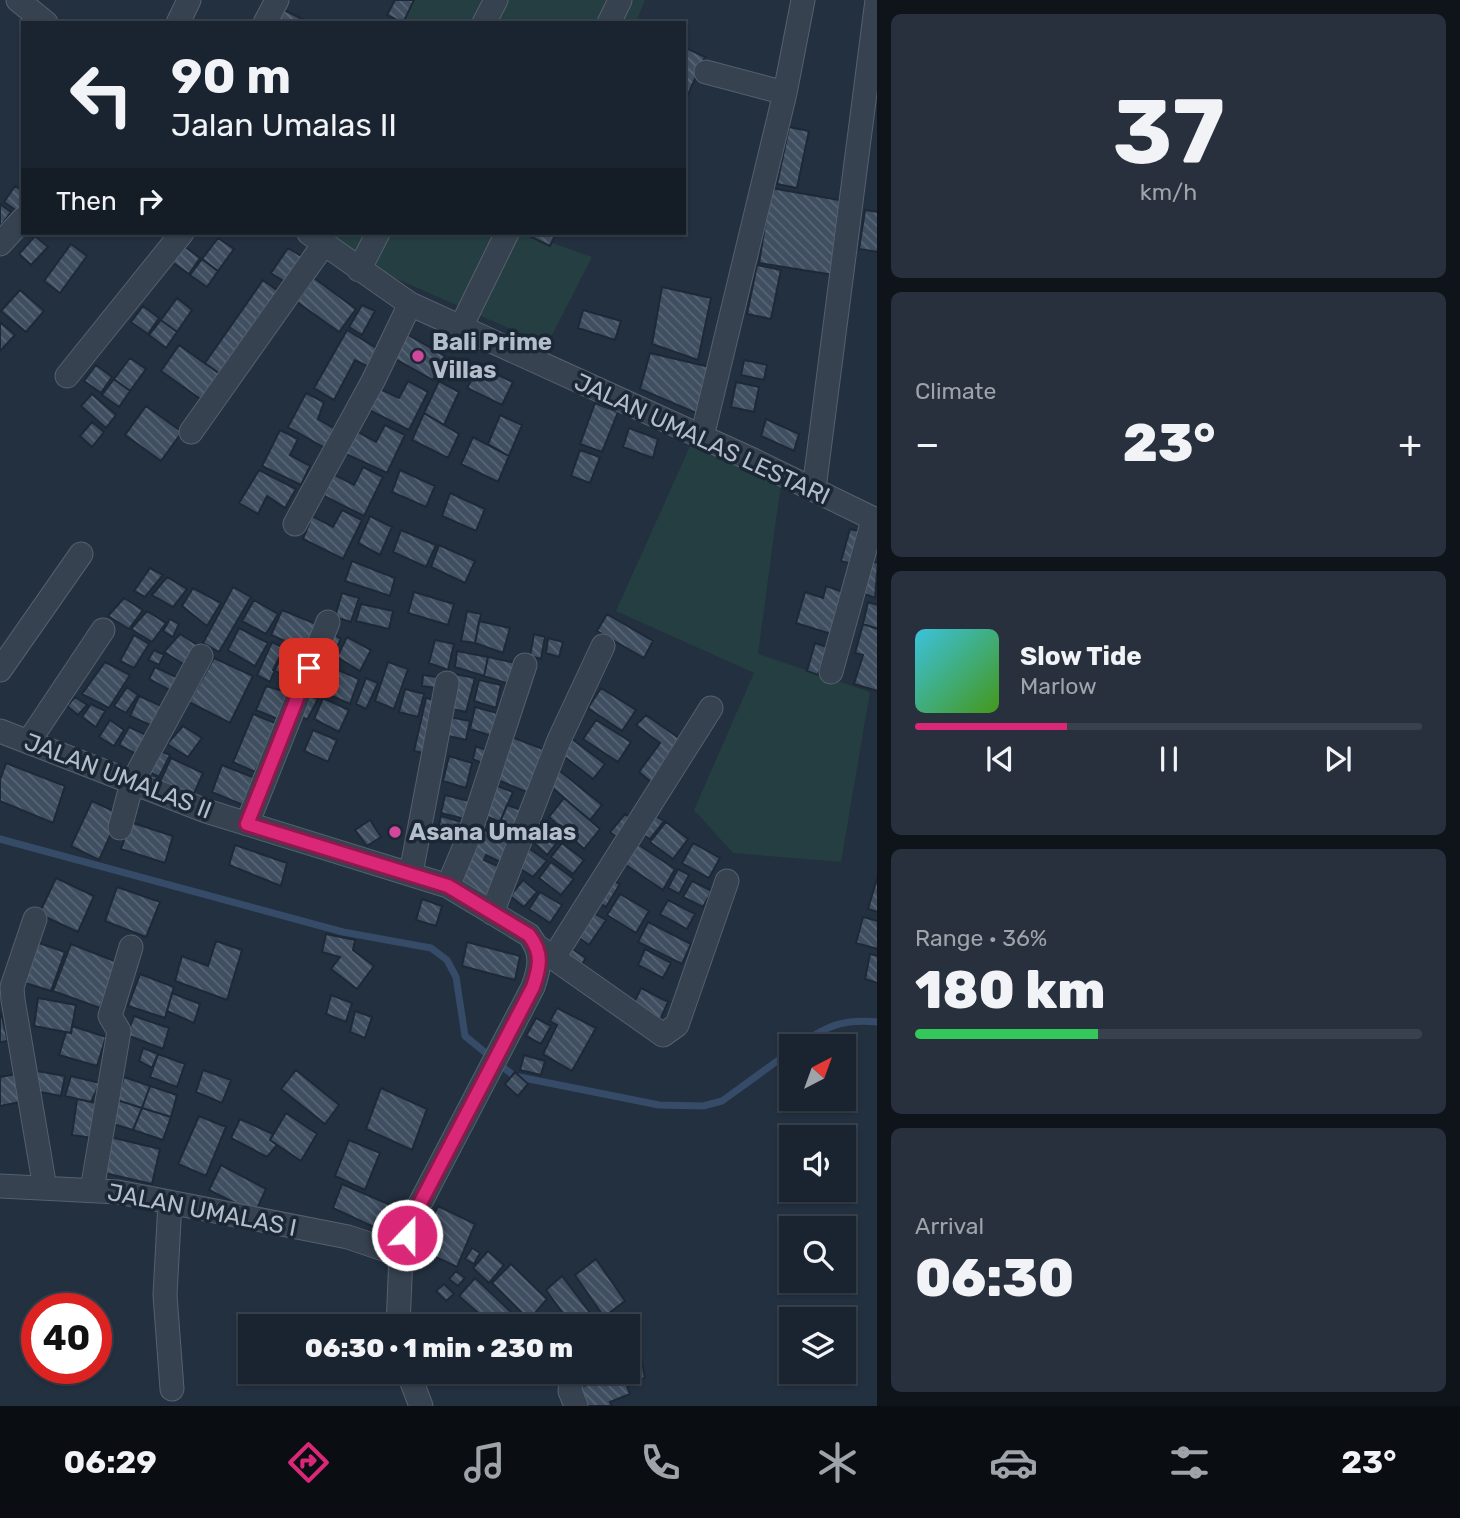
<!DOCTYPE html>
<meta charset="utf-8">
<style>
body{margin:0;font-family:Rubik,sans-serif;background:#27303c;color:#f1f3f6;height:100vh;display:flex;flex-direction:column;font-size:26px;white-space:nowrap}
*{box-sizing:border-box;margin:0}
p{font-size:23px;color:#9fa4ab}
.icon{flex:none;width:38px;height:38px;fill:none;stroke:currentColor;stroke-width:2;stroke-linecap:round;stroke-linejoin:round}
.map{position:relative;flex:1;overflow:hidden}
.details{display:flex;flex-direction:column;gap:14px;padding:14px;background:#0e141a;width:583px}
.details>*{flex:none}
.hud{position:absolute;left:21px;top:21px;width:665px;height:214px;border-radius:0px;box-shadow:0 2px 5px #0004,0 0 0 2px #38414c;background:#1a2430;color:#f1f3f6;overflow:hidden}
.needle{width:46px;rotate:41deg}
.buttons{position:absolute;left:779px;top:1034px;display:grid;gap:14px}
.buttons a{display:grid;place-items:center;width:77px;height:77px;border-radius:0px;background:#1a2430;box-shadow:0 2px 5px #0004,0 0 0 2px #38414c;font-size:35px}
.speed{position:absolute;left:21px;top:1293px;display:flex;gap:14px;font-size:35px;font-weight:700;text-align:center}
.speed>*{display:grid;place-content:center;width:91px;height:91px;border-radius:50%;background:#1a2430;box-shadow:0 2px 5px #0004,0 0 0 2px #38414c;line-height:1}
.speed .limit{border:10px solid #d22;background:#fff;color:#111}
.pin{position:absolute;display:grid;place-items:center;width:60px;height:60px;color:#fff;margin:-30px;border-radius:14px;box-shadow:0 4px 10px #0006}
.me{position:absolute;width:77px;margin:-38px;rotate:22deg;stroke-linejoin:round;filter:drop-shadow(0 0 5px #0008)}
.turn{display:flex;align-items:center;gap:24px;height:147px;padding:0 35px;font-size:32px}
.turn .icon{width:91px;height:91px;stroke-width:2.5}
.turn b{display:block;font-size:49px;line-height:60px}
.then{display:flex;align-items:center;height:66px;padding:0 35px;background:#0003;gap:14px;font-size:26px}
.big{font-size:52px;font-weight:800;line-height:1.1}
.details .card{flex:1;display:flex;flex-direction:column;justify-content:center;gap:10px;min-width:0;padding:0 24px;border-radius:10px;background:#27303c}
.details .dial{align-items:center;gap:0}
.dial b{font-size:91px;line-height:1}
.song{display:flex;align-items:center;gap:21px}
.cover{width:84px;height:84px;border-radius:10px;background:linear-gradient(135deg,hsl(190 70% 55%),hsl(100 70% 35%))}
.played{height:7px;border-radius:4px;background:linear-gradient(90deg,#db2777 30%,#38414c 30%)}
.keys{display:flex;justify-content:space-around;direction:ltr}
.heat{display:flex;justify-content:space-between;align-items:center;font-size:38px;direction:ltr}
.charge{height:10px;border-radius:5px;background:linear-gradient(90deg,#34c759 36%,#38414c 0)}
.trip{position:absolute;left:238px;top:1314px;width:402px;height:70px;border-radius:0px;background:#1a2430;box-shadow:0 2px 5px #0004,0 0 0 2px #38414c;font-weight:800;line-height:70px;text-align:center}
.tab-bar{display:flex;height:112px;justify-content:space-around;align-items:center;background:#0a0e13;color:#9fa4ab}
.tab-bar .icon{width:49px;height:49px}
.tab-bar .on{color:#db2777}
.tab-bar b{font-size:32px;color:#f1f3f6}
main{display:flex;flex:1;min-height:0}
.map>svg:first-child{display:block}
.grass{fill:#253e41}
.lines{fill:none;stroke-linecap:round;stroke-linejoin:round}
.stream{stroke:#364b68;stroke-width:7}
.building{fill:url(#building-back-hatch);stroke:#1e2937;stroke-width:2}
.minor-casing{stroke:#55606e;stroke-width:25}
.minor{stroke:#374250;stroke-width:23}
.route-casing{stroke:#8e194d;stroke-width:18}
.route{stroke:#db2777;stroke-width:12}
.hotel-dot{fill:#d1479c;stroke:#1c2735;stroke-width:2.5}
.labels{text-anchor:middle;stroke-width:7;stroke-linejoin:round;paint-order:stroke}
.poi-label{font-size:24px;font-weight:bold;fill:#b4bdcb;stroke:#1c2735;text-anchor:start}
.street-label{font-size:24px;fill:#b4bdcb;stroke:#1c2735}
</style>
<main>
<div class="map">
<svg width="878" height="1406" viewBox="0 0 878 1406">
<defs>
<pattern id="building-back-hatch" width="6" height="6" patternUnits="userSpaceOnUse" patternTransform="scale(1.75)"><rect width="6" height="6" fill="#3f4e60"/><path d="M-1 5l2 2M0 0l6 6M5-1l2 2" fill="none" stroke="#586675"/></pattern>
</defs>
<rect width="100%" height="100%" fill="#233040"/>
<!-- grass -->
<path class="grass" d="M408,0H645L636,23H397Z
M320,233H524L592,257L547,345L363,264Z
M699,426L783,468L758,654L870,692L841,862L733,853L694,810L754,673L616,611Z"/>
<g class="lines">
<!-- stream -->
<path class="stream" d="M0,839L343,932L431,948L447,960L456,977L465,1036L514,1076L659,1105L703,1106L722,1101L791,1051
M798,1046C825,1027 842,1018 878,1022"/>
</g>
<!-- building -->
<path class="building" d="M395,0H414L403,23L387,15Z
M280,8L310,23H277Z
M684,47L705,57L684,103Z
M789,127L809,131L797,188L777,184Z
M15,186L23,191L20,213L4,202Z
M771,188L845,201L834,275L759,263Z
M0,204L11,212L0,227Z
M865,210L878,212V252L859,249Z
M523,233H556L550,246Z
M35,236L48,247L31,265L19,254Z
M218,238L234,249L218,271L202,259Z
M71,244L87,256L60,293L44,281Z
M184,246L200,258L189,274L172,262Z
M288,248L306,259L288,284L271,273Z
M202,259L218,271L207,287L190,275Z
M757,265L781,270L771,319L747,314Z
M314,278L356,309L339,332L297,302Z
M263,280L282,294L224,377L205,363Z
M662,287L711,298L698,360L652,344Z
M20,290L44,311L26,332L1,311Z
M177,298L192,310L177,332L161,320Z
M362,305L375,311L362,335L349,327Z
M143,306L159,318L148,334L131,322Z
M583,310L621,321L615,340L578,328Z
M161,320L177,332L166,348L149,335Z
M0,322L15,335L0,351Z
M347,330L381,351L371,368L355,360L334,400L314,388Z
M403,332L445,356L433,380L390,356Z
M179,345L224,377L206,403L161,371Z
M650,353L714,368L701,415L640,389Z
M130,358L146,369L130,391L114,379Z
M744,360L767,365L764,380L741,375Z
M96,365L112,377L101,393L84,381Z
M479,366L513,382L502,405L467,388Z
M114,379L130,391L119,407L102,395Z
M408,381L428,392L409,430L369,410L378,388L399,398Z
M439,381L459,392L444,425L424,413Z
M736,382L759,387L754,412L731,407Z
M306,393L324,402L318,419L335,429L325,448L288,427Z
M92,394L116,415L106,428L81,406Z
M595,403L618,412L602,452L580,444Z
M146,406L182,432L161,461L125,435Z
M424,413L459,434L448,458L412,440Z
M500,415L522,425L509,456L488,444Z
M766,419L799,434L794,451L761,436Z
M92,422L104,432L92,447L80,436Z
M385,425L405,435L387,473L346,454L356,431L376,442Z
M629,428L658,439L653,458L623,447Z
M280,430L298,439L290,455L310,466L301,485L262,466Z
M473,437L509,456L498,482L461,464Z
M580,450L600,457L590,483L571,476Z
M363,467L383,477L364,516L324,496L333,474L354,485Z
M259,470L296,489L285,508L267,496L258,514L239,503Z
M400,470L435,486L426,507L392,492Z
M450,493L485,509L476,531L442,516Z
M342,510L362,520L343,559L303,539L312,516L333,527Z
M370,516L392,527L380,555L358,543Z
M850,529L866,533L857,565L841,561Z
M401,530L436,545L426,567L393,552Z
M439,545L475,561L465,583L431,567Z
M352,561L395,578L390,596L345,581Z
M870,561L878,563L875,598L860,592Z
M150,568L163,575L145,597L134,591Z
M167,577L187,589L173,607L152,595Z
M826,586L843,592L831,634L796,623L805,592L823,598Z
M233,587L251,597L219,652L203,643Z
M193,588L221,603L207,626L182,606Z
M414,592L454,604L448,625L408,613Z
M342,593L359,598L351,622L335,617Z
M124,598L143,610L129,629L108,616Z
M254,600L278,614L266,634L242,621Z
M868,602L878,605V629L863,624Z
M361,604L393,611L389,629L356,621Z
M282,610L321,626L310,652L271,635Z
M147,611L166,623L152,642L131,629Z
M467,611L481,614L475,643L461,641Z
M607,614L653,641L644,658L597,631Z
M170,619L179,624L173,637L163,631Z
M479,621L510,628L503,653L475,643Z
M863,624L878,629V691L854,684L863,655L855,653Z
M239,628L268,643L255,666L228,650Z
M180,634L199,646L185,665L164,652Z
M534,634L545,637L541,659L530,656Z
M134,635L149,644L134,668L120,661Z
M334,635L341,639L333,655L325,651Z
M347,637L371,650L360,671L337,657Z
M548,638L563,642L559,657L546,653Z
M435,640L454,644L448,670L429,663Z
M272,642L284,648L270,682L257,675Z
M815,643L827,647L818,675L807,671Z
M284,648L306,658L297,682L273,670Z
M154,650L164,655L159,665L148,660Z
M457,651L488,657L484,676L455,667Z
M488,657L516,663L509,684L484,676Z
M214,658L253,676L230,723L189,702Z
M105,662L130,675L109,708L82,694Z
M388,662L408,669L394,709L375,701Z
M155,667L180,679L173,692L149,679Z
M317,668L331,675L324,691L310,685Z
M336,669L359,679L350,704L325,693Z
M455,674L475,678L466,712L448,708Z
M423,675L444,678L442,689L422,686Z
M290,678L297,682L280,720L256,710L266,686L283,691Z
M366,678L378,683L366,709L356,704Z
M479,680L501,685L496,708L474,701Z
M127,687L138,695L126,713L114,706Z
M601,688L636,710L622,731L588,708Z
M405,689L424,694L418,717L399,712Z
M306,693L318,699L307,720L296,714Z
M139,696L166,708L157,728L130,716Z
M75,697L87,705L78,715L67,706Z
M323,698L349,710L339,732L314,719Z
M426,698L440,701L428,754L414,751Z
M91,704L105,711L96,727L82,717Z
M475,707L497,713L492,736L470,729Z
M253,714L277,724L255,772L233,762Z
M646,715L683,741L651,782L639,772L660,743L636,725Z
M444,716L470,721L466,740L440,734Z
M110,720L124,730L114,746L99,737Z
M596,720L631,742L618,762L583,739Z
M183,726L202,738L188,757L167,744Z
M129,727L151,737L142,757L119,745Z
M313,730L337,740L328,762L304,751Z
M509,736L543,749L529,793L495,779Z
M572,739L605,764L593,779L561,754Z
M476,746L488,751L484,764L473,759Z
M158,750L170,755L159,777L148,771Z
M449,756L472,763L466,788L443,781Z
M171,758L203,773L192,798L159,784Z
M6,763L65,786L53,823L0,801V780Z
M222,765L255,778L245,806L212,792Z
M560,771L602,805L590,820L548,784Z
M495,785L513,792L500,822L483,815Z
M445,795L473,802L469,820L441,813Z
M564,798L600,829L584,849L549,817Z
M92,801L120,814L99,860L71,846Z
M507,805L527,812L519,832L500,822Z
M625,814L635,822L619,839L610,832Z
M652,814L664,821L650,839L639,832Z
M441,816L468,824L462,846L436,839Z
M370,820L381,837L367,846L355,830Z
M130,822L173,836L165,863L121,849Z
M666,822L688,839L673,859L650,842Z
M545,827L559,840L547,855L532,841Z
M479,828L510,840L502,863L486,855L484,860L502,868L485,901L457,885Z
M633,841L675,869L663,890L620,861Z
M562,843L584,860L573,874L551,857Z
M693,843L720,858L709,878L682,863Z
M235,845L287,863L281,886L229,865Z
M530,849L547,861L533,877L518,867Z
M551,862L574,879L561,895L539,878Z
M678,869L689,875L679,894L668,888Z
M878,875V912L868,909Z
M56,878L94,896L78,932L39,914Z
M609,879L620,884L606,907L595,900Z
M523,880L537,892L524,907L510,896Z
M692,881L712,891L703,907L683,897Z
M117,887L160,902L146,937L105,921Z
M540,892L562,905L550,923L529,909Z
M620,894L649,911L636,933L607,915Z
M422,899L442,906L436,926L416,920Z
M668,900L695,914L687,929L660,914Z
M590,911L606,920L589,945L574,934Z
M863,917L878,921V949L856,943Z
M648,922L691,944L682,964L638,942Z
M326,934L355,940L353,950L374,966L357,989L331,969L340,957L322,952Z
M33,941L65,952L51,991L19,981Z
M216,941L242,950L227,1000L175,981L182,956L208,966Z
M467,942L520,956L515,980L462,966Z
M71,944L117,962L100,1008L53,991Z
M568,946L586,958L578,970L558,960Z
M645,949L671,963L663,978L638,965Z
M870,954L878,956V983L865,979Z
M140,974L174,987L165,1018L128,1006Z
M641,988L668,1002L660,1020L633,1005Z
M172,993L200,1004L194,1023L167,1011Z
M331,995L352,1003L346,1022L326,1014Z
M38,998L76,1005L71,1033L34,1026Z
M557,1008L596,1028L572,1071L543,1054L557,1025L550,1021Z
M355,1011L372,1017L365,1038L350,1032Z
M0,1013H1L8,1041L0,1042Z
M134,1016L169,1028L163,1049L127,1035Z
M536,1018L551,1026L541,1044L526,1036Z
M72,1026L106,1037L97,1066L59,1055L66,1032L71,1033Z
M143,1048L158,1054L152,1068L139,1061Z
M158,1054L185,1064L177,1087L150,1077Z
M524,1055L545,1061L541,1075L520,1070Z
M203,1070L231,1080L222,1103L196,1092Z
M296,1070L339,1105L325,1124L281,1089Z
M37,1071L65,1076L61,1096L35,1091Z
M515,1072L528,1084L518,1096L505,1084Z
M16,1074L20,1102L0,1106V1077Z
M71,1076L100,1083L91,1102L65,1096Z
M124,1077L150,1086L142,1108L117,1100Z
M150,1086L177,1095L171,1117L142,1108Z
M381,1088L427,1109L412,1150L366,1129Z
M77,1099L101,1104L93,1138L72,1135Z
M117,1100L142,1108L133,1130L110,1123Z
M142,1108L171,1117L163,1140L133,1130Z
M286,1113L317,1134L301,1161L270,1140Z
M199,1116L226,1127L206,1176L178,1164Z
M240,1119L273,1134L270,1140L277,1145L267,1157L231,1138Z
M106,1136L160,1149L152,1184L100,1172Z
M349,1140L380,1153L365,1190L335,1176Z
M221,1165L266,1189L255,1213L209,1190Z
M342,1184L402,1210L393,1236L333,1208Z
M438,1206L475,1224L457,1267L417,1248Z
M472,1248L480,1253L474,1264L465,1259Z
M488,1251L504,1265L489,1283L473,1268Z
M596,1259L625,1301L604,1317L575,1275Z
M511,1264L547,1299L529,1320L492,1283Z
M456,1271L465,1278L458,1286L449,1279Z
M562,1276L597,1322L592,1326H572L546,1290Z
M475,1278L512,1313L501,1326H493L459,1296Z
M444,1284L454,1294L446,1301L436,1291Z
M641,1357L645,1378L625,1381L630,1394L610,1402L612,1406H581L573,1389L598,1382L597,1372H628V1358Z"/>
<g class="lines">
<!-- minor casing -->
<g class="minor-casing">
<path id="minor" d="M18,0L46,23
M178,23L189,0
M265,23L277,0
M484,23L496,0
M609,23L620,0
M706,72L785,93
M309,233L410,304L753,460L878,521
M0,244L23,219
M359,270L378,233
M461,327L507,233
M67,376L182,233
M191,432L324,244
M702,437L785,93L803,0
M814,489L877,0
M295,524L373,381L410,304
M0,670L81,554
M831,672L873,520
M0,731L206,811L448,886L529,935C543,953 540,967 533,987L414,1215L401,1255L398,1326
M29,741L103,630
M247,824L328,622
M120,828L132,783L201,656
M411,873L447,683
M448,886L469,836L525,665
M492,913L559,740L603,646
M35,919L12,987L13,1000L45,1188
M538,947L663,1035L677,1025L727,881
M554,957L711,708
M0,1186L118,1192L348,1237L401,1255
M92,1190L119,1031L110,1016L131,947
M170,1202L165,1295L172,1389
M621,1326H622
M408,1372L421,1406
M572,1372L570,1391L576,1406"/>
</g>
<!-- minor -->
<use href="#minor" class="minor"/>
</g>
<g class="lines">
<!-- route casing -->
<g class="route-casing">
<path id="route" d="M309,668L247,824L448,886L529,935C543,953 540,967 533,987L414,1215L407,1235"/>
</g>
<!-- route -->
<use href="#route" class="route"/>
</g>
<!-- markers -->
<g class="hotel-dot">
<circle cx="418" cy="356" r="7"/>
<circle cx="395" cy="832" r="7"/>
</g>
<g class="labels">
<!-- poi labels -->
<g class="poi-label">
<text x="432" y="350">Bali Prime<tspan x="432" dy="28">Villas</tspan></text>
<text x="409" y="840">Asana Umalas</text>
</g>
<!-- street labels -->
<g class="street-label">
<text transform="translate(702 439) rotate(25)" y="8">JALAN UMALAS LESTARI</text>
<text transform="translate(118 776) rotate(21)" y="8">JALAN UMALAS II</text>
<text transform="translate(202 1210) rotate(11)" y="8">JALAN UMALAS I</text>
</g>
</g>
</svg>
<div class="buttons">
<a><svg class="needle" viewBox="-14 -14 28 28"><path d="M0-13l5 13h-10z" fill="#e53935"/><path d="M0 13l5-13h-10z" fill="#9fa4ab"/></svg></a>
<a><svg class="icon" aria-label="sound" viewBox="0 0 24 24"><path d="M4 9h4l5-4v14l-5-4H4zM17 9q2 3 0 6"/></svg></a>
<a><svg class="icon" aria-label="search" viewBox="0 0 24 24"><circle cx="10" cy="10" r="6"/><path d="M15 15l6 6"/></svg></a>
<a><svg class="icon" aria-label="layers" viewBox="0 0 24 24"><path d="M12 4l9 5-9 5-9-5zM3 14l9 5 9-5"/></svg></a>
</div>
<div class="speed"><div class="limit">40</div></div>
<div class="pin" style="left:309px;top:668px;background:#d93025"><svg class="icon" aria-label="arrive" viewBox="0 0 24 24"><path d="M6 21V4h12l-3 4 3 4H6"/></svg></div>
<svg class="me" style="left:407px;top:1235px" viewBox="-20 -20 40 40"><circle r="17" fill="#db2777" stroke="#fff" stroke-width="3"/><path d="M0-11L8 9 0 5-8 9z" fill="#fff"/></svg>
<div class="trip">06:30 · 1 min · 230 m</div>
<div class="hud">
<div class="turn"><svg class="icon" aria-label="left" viewBox="0 0 24 24"><path d="M17 20v-9H6M10 6l-5 5 5 5"/></svg><div><b>90 m</b>Jalan Umalas II</div></div>
<div class="then">Then<svg class="icon" aria-label="right" viewBox="0 0 24 24"><path d="M7 20v-9h11M14 6l5 5-5 5"/></svg></div>
</div>
</div>
<section class="details">
<div class="card dial"><b>37</b><p>km/h</p></div>
<div class="card"><p>Climate</p>
<div class="heat"><a>−</a><b class="big">23°</b><a>+</a></div>
</div>
<div class="card">
<div class="song"><i class="cover"></i><div><b>Slow Tide</b><p>Marlow</p></div></div>
<div class="played"></div>
<div class="keys"><svg class="icon" aria-label="previous" viewBox="0 0 24 24"><path d="M18 5L8 12l10 7zM5 5v14"/></svg><svg class="icon" aria-label="pause" viewBox="0 0 24 24"><path d="M8 5v14M16 5v14"/></svg><svg class="icon" aria-label="next" viewBox="0 0 24 24"><path d="M6 5l10 7-10 7zM19 5v14"/></svg></div>
</div>
<div class="card"><p>Range · 36%</p><b class="big">180 km</b><div class="charge"></div></div>
<div class="card"><p>Arrival</p><b class="big">06:30</b></div>
</section>
</main>
<nav class="tab-bar">
<b>06:29</b>
<svg class="icon on" aria-label="directions" viewBox="0 0 24 24"><path d="M12 3l9 9-9 9-9-9zM9 14v-3h6M13 9l2 2-2 2"/></svg>
<svg class="icon" aria-label="music" viewBox="0 0 24 24"><path d="M9 18V5l10-2v13"/><circle cx="6" cy="18" r="3"/><circle cx="16" cy="16" r="3"/></svg>
<svg class="icon" aria-label="phone" viewBox="0 0 24 24"><path d="M5 4h4l2 5-3 2q2 4 5 5l2-3 5 2v4C11 20 4 13 5 4z"/></svg>
<svg class="icon" aria-label="climate" viewBox="0 0 24 24"><path d="M12 3v18M4 7l16 10M4 17L20 7"/></svg>
<svg class="icon" aria-label="car" viewBox="0 0 24 24"><path d="M5 17H2v-5l4-1 3-4h7l3 4 3 1v5h-3M9 17h6M6 11h13"/><circle cx="7" cy="17" r="2"/><circle cx="17" cy="17" r="2"/></svg>
<svg class="icon" aria-label="filters" viewBox="0 0 24 24"><path d="M4 7h16M4 17h16"/><circle cx="9" cy="7" r="2"/><circle cx="15" cy="17" r="2"/></svg>
<b>23°</b>
</nav>
